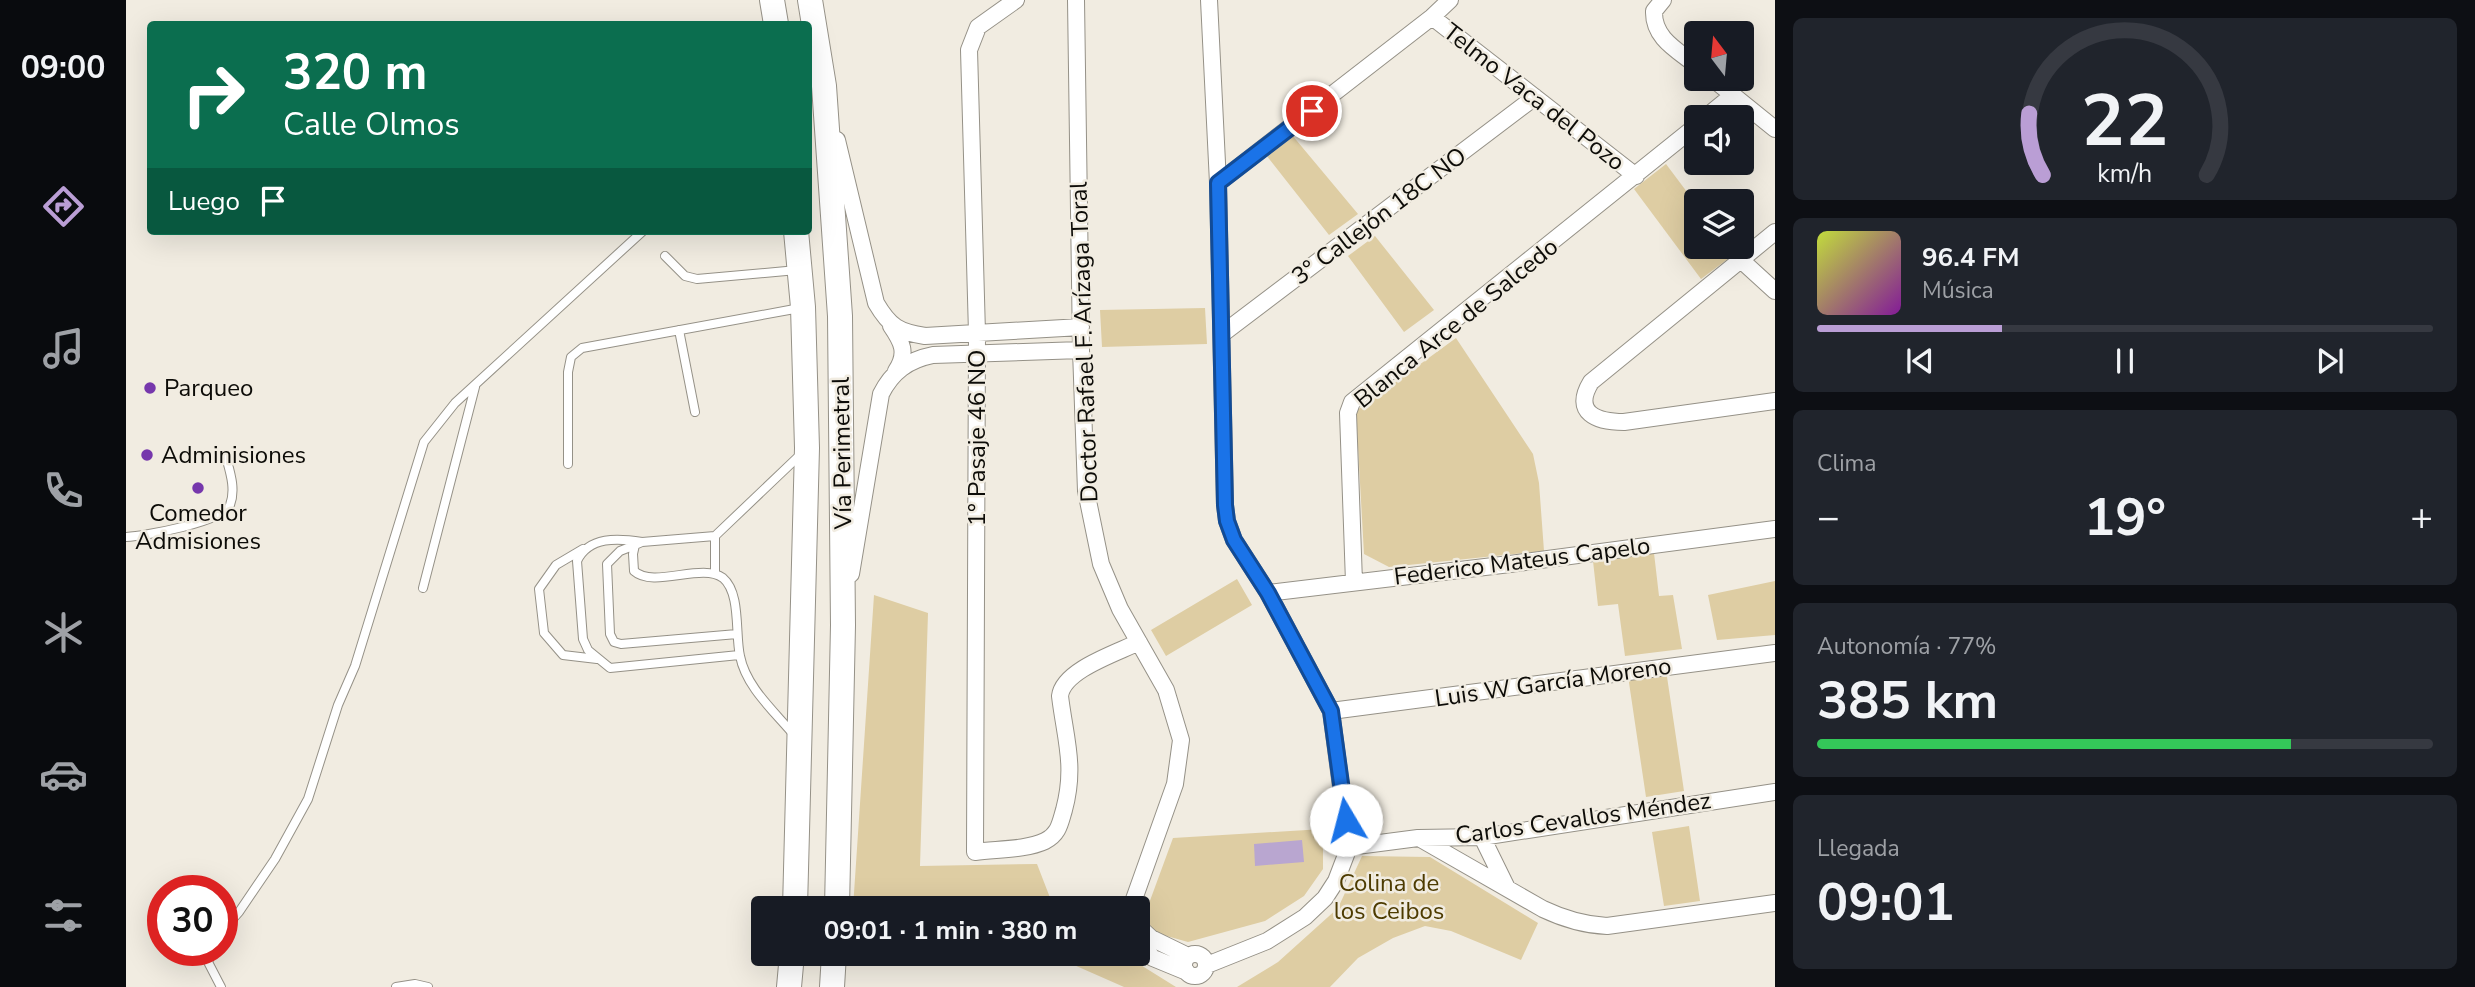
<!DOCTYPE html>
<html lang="es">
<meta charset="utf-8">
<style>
body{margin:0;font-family:"Nunito Sans",sans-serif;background:#20242c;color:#f1f3f6;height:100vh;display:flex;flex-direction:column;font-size:26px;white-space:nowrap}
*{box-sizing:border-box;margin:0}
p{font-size:23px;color:#9ea1a6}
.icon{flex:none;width:38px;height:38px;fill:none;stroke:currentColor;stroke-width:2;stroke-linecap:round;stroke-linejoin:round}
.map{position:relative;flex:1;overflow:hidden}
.side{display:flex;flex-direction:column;gap:18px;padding:18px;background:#0d0f14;width:700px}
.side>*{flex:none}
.hud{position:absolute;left:21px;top:21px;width:665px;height:214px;border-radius:7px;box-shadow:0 7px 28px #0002;background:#0b6e4f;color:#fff;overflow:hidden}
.needle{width:46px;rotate:344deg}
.fabs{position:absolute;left:1558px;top:21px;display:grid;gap:14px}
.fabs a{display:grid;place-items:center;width:70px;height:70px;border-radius:7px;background:#171b24;box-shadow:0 7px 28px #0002;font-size:35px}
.speed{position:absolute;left:21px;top:875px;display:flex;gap:14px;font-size:35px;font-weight:700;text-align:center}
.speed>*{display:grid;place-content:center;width:91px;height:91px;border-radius:50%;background:#171b24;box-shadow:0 7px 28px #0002;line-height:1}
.speed .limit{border:10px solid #d22;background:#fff;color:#111}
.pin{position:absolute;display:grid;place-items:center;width:60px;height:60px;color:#fff;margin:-30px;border:4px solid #fff;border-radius:50%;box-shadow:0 2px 7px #0007}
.me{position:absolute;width:77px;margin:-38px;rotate:352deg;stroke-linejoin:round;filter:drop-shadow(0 0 5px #0008)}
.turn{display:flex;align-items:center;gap:24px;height:147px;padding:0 21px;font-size:32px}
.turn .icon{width:91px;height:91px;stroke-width:2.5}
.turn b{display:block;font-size:49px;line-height:60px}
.then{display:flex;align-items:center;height:66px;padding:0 21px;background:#0003;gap:14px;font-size:26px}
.big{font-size:52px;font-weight:700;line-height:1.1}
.side .tile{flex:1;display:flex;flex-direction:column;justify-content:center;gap:10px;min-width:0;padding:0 24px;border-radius:10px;background:#20242c}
.side .dial{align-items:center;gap:0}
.dial svg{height:182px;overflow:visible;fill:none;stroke:#363941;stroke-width:7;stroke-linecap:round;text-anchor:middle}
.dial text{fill:#f1f3f6;stroke:none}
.song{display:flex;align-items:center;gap:21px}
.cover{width:84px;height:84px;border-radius:10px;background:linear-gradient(135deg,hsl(70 70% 55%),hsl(290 70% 35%))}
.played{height:7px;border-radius:4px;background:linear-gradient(90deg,#ba9ed5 30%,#363941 30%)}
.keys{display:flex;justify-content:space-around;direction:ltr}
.heat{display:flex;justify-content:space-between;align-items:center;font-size:38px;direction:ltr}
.charge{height:10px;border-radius:5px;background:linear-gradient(90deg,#34c759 77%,#363941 0)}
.trip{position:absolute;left:625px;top:896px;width:399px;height:70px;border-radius:7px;background:#171b24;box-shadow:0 7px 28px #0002;font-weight:700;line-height:70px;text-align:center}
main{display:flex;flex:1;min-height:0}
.menu{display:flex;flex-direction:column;width:126px;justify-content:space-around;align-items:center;background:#090b0e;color:#9ea1a6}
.menu .icon{width:49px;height:49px}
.menu .active{color:#ba9ed5}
.menu b{font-size:32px;color:#f1f3f6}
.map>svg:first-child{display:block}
.green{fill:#decda3}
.water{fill:#b9a6d0}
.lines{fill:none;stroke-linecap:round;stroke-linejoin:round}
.service-casing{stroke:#959187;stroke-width:10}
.minor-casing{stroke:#959187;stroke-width:18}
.trunk-casing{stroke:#959187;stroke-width:26}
.service{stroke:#fff;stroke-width:8}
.minor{stroke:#fff;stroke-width:16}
.trunk{stroke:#fff;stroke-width:24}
.route-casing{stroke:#114b97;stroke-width:18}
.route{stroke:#1a73e8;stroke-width:12}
.poi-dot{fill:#7637ac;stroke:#f1ece1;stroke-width:2.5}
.labels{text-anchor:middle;stroke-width:5;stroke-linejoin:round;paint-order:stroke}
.street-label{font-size:24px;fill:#0d0c08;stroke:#f1ece1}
.poi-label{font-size:24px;fill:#0d0c08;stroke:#f1ece1;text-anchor:start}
.park-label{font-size:24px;fill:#4d3b00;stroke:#f1ece1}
</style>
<main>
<nav class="menu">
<b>09:00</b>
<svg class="icon active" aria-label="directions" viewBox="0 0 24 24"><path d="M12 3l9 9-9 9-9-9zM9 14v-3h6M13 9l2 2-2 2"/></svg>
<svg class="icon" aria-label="music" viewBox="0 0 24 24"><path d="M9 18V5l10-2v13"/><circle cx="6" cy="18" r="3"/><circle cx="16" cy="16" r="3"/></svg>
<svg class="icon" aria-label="phone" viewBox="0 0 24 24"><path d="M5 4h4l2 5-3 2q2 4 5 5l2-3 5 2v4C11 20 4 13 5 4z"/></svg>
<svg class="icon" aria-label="climate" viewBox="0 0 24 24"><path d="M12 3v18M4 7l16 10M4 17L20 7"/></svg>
<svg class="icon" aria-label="car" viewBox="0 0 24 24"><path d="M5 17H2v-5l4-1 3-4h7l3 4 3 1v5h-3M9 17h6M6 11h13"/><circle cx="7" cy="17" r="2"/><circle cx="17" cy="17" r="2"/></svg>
<svg class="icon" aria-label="filters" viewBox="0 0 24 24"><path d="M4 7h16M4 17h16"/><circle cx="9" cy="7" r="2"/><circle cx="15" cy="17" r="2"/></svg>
</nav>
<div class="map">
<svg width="1649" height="987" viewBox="0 0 1649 987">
<rect width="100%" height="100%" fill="#f1ece1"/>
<!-- green -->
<path class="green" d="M1166,135L1232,214L1203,235L1140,155Z
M1540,164L1570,204V247H1601L1607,255L1575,279L1508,189Z
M1249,236L1308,310L1278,332L1222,256Z
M1079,308L1081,344L976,347L974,310Z
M1330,338L1407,454L1413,483L1418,551L1263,567L1238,554L1230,411Z
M1528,553L1533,596L1547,595L1556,649L1499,656L1492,604L1472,606L1467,561Z
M1111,579L1126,605L1040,656L1025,630Z
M1649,581V635L1591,640L1582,595Z
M748,595L802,613L794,866L911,864L928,908H727Z
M1540,670L1558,791L1520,797L1502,676Z
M1563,826L1574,901L1538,906L1526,832Z
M1197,829V869L1178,896L1139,921L1062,942L1030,933L1018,917L1047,838Z
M1236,856L1304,857L1412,923L1395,960L1325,931L1299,926L1267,938L1232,958L1204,987H1111L1152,962L1212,908Z
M923,954H997L1050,987H998Z"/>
<!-- water -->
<path class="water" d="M1176,840L1178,862L1129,866L1128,844Z"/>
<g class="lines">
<!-- service casing -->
<g class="service-casing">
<path id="service" d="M539,256L559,276L571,279L671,270
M553,330L569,412
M442,464V372L445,357L456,348L674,308
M589,536V574
M0,537C18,536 98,522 104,505C110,489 104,472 100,457
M516,542C492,538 463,536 451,561L457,639L462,650L484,668L613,655
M509,545L494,551L481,564L484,634L488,642L495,644L611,634
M457,549L430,565L413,589L418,633L437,655L471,659
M297,588L349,387
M668,735C648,711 620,687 614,656C609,634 615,593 597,578C576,562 528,589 508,571L507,554L509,545L516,542L589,536L674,455
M96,931L113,912L149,859L182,799L212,705L229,666L298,442L329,403L517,231
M87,950L82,962L95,987
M270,987L289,984L302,987"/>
</g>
<!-- minor casing -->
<g class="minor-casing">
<path id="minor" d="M890,0L852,27L843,50L851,333L849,852C871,849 900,850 919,841C933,834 934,823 938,810C950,766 939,738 934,696C937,670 991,653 1013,642
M950,0L955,350L960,491L975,564L994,609L1040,690L1055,740L1049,784L1007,902V908
M1537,0L1528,11C1527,38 1551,50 1570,65
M1306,17L1510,176
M1587,79L1649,129
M1580,117L1607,95
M711,140L750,303C764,327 773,332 799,336L955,327
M1092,183L1306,17L1324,0
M1649,232L1465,382C1446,413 1471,422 1498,422L1649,401
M1615,260L1649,291
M765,326C776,342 782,353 770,371
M1096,334L1409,97
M725,574L755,394C766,372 782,360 807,355L955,350
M1228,582L1222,413L1226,402L1570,126
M1142,593L1384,564L1649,529
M1205,711L1649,653
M1356,837L1381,888
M1293,838L1417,909C1438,919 1458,925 1481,926L1649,903
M1223,847L1292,838L1356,837L1649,792
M1012,926L1025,938L1062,956
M1012,941L1027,958L1061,972
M1058 965a11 11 0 1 1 22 0a11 11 0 1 1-22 0Z
M1081,965L1141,941L1179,917L1199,898L1210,881L1223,847L1205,711L1142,593L1108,540L1101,521L1099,505L1092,183L1083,0"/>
</g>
<!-- trunk casing -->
<g class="trunk-casing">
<path id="trunk" d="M646,0L650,24
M684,0L698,86L714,316L717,625L711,908
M669,908L681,448L677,307L670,231
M663,987L666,954
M706,987L708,954"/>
</g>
<!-- service -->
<use href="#service" class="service"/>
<!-- minor -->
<use href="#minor" class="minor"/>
<!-- trunk -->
<use href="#trunk" class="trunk"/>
</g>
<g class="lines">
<!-- route casing -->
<g class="route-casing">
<path id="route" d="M1186,111L1092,183L1099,505L1101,521L1108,540L1142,593L1205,711L1220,820"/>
</g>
<!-- route -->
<use href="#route" class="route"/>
</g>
<!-- markers -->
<g class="poi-dot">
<circle cx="24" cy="388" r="7"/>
<circle cx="21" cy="455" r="7"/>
<circle cx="72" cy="488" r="7"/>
</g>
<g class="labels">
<!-- street labels -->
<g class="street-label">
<text transform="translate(1408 97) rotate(38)" y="8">Telmo Vaca del Pozo</text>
<text transform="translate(1253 216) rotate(-37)" y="8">3° Callejón 18C NO</text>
<text transform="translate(1330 323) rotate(-39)" y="8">Blanca Arce de Salcedo</text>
<text transform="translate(958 342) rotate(-92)" y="8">Doctor Rafael F. Arízaga Toral</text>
<text transform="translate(851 438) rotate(-90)" y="8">1° Pasaje 46 NO</text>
<text transform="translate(716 453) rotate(-91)" y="8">Vía Perimetral</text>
<text transform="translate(1396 561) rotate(-7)" y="8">Federico Mateus Capelo</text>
<text transform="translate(1427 682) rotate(-8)" y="8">Luis W García Moreno</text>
<text transform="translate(1457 818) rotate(-8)" y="8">Carlos Cevallos Méndez</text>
</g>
<!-- poi labels -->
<g class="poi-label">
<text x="38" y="396">Parqueo</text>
<text x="35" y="463">Adminisiones</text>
<text x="72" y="521" text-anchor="middle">Comedor<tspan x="72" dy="28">Admisiones</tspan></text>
</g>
<!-- park labels -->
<g class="park-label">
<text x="1263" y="891">Colina de<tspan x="1263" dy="28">los Ceibos</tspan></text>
</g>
</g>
</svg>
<div class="fabs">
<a><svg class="needle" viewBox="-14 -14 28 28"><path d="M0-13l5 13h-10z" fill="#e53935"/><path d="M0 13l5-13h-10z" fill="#9ea1a6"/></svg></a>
<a><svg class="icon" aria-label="sound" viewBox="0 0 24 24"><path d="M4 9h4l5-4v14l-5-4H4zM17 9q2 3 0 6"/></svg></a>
<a><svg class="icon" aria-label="layers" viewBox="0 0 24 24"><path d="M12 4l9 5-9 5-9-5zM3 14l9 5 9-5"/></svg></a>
</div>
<div class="speed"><div class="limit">30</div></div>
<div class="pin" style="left:1186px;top:111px;background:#d93025"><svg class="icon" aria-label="arrive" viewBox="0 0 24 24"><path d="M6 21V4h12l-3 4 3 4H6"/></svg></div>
<svg class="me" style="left:1220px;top:820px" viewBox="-20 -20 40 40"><circle r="19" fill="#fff"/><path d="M0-13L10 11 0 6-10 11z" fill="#1a73e8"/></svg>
<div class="trip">09:01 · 1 min · 380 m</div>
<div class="hud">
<div class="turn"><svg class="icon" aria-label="right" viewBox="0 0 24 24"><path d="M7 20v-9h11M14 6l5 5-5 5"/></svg><div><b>320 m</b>Calle Olmos</div></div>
<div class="then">Luego<svg class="icon" aria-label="arrive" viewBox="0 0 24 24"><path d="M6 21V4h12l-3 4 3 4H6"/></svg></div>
</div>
</div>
<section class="side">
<div class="tile dial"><svg viewBox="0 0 100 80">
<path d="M14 69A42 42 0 1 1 86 69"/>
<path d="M14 69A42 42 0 0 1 8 42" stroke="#ba9ed5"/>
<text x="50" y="56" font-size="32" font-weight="700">22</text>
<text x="50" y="72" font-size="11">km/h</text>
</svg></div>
<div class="tile">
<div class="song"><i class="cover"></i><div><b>96.4 FM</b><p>Música</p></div></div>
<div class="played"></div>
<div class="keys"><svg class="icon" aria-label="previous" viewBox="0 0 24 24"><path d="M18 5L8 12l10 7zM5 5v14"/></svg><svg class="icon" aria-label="pause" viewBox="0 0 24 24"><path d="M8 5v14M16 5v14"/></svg><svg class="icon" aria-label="next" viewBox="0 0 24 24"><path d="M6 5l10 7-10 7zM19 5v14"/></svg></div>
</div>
<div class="tile"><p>Clima</p>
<div class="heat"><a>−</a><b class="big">19°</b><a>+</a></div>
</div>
<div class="tile"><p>Autonomía · 77%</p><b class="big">385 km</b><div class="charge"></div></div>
<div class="tile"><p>Llegada</p><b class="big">09:01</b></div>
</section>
</main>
